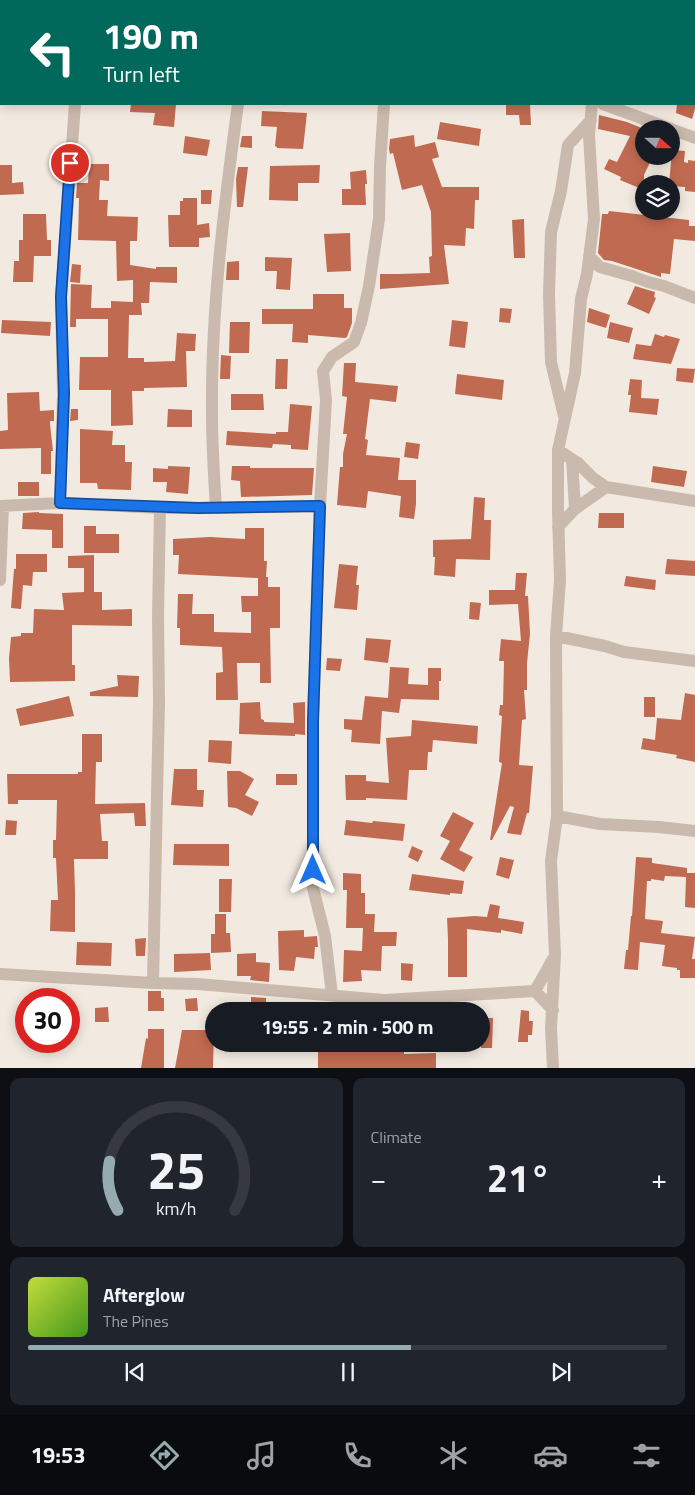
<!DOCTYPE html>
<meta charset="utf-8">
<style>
body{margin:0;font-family:"Titillium Web",sans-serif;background:#20242c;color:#f1f3f6;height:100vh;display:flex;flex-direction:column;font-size:19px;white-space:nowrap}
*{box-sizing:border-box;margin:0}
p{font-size:16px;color:#9ea1a6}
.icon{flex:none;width:28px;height:28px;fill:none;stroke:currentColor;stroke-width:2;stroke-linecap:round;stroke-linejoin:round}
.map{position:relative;height:1068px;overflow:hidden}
.details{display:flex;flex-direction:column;gap:10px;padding:10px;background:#0d0f14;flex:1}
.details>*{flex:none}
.top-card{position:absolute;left:0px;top:0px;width:695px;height:105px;box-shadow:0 2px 12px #0003;background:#00695c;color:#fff;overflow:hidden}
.needle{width:32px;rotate:111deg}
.buttons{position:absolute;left:635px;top:120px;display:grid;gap:10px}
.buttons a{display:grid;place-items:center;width:45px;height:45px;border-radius:50%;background:#171b24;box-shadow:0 2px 12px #0003;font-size:25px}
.speed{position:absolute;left:15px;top:988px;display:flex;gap:10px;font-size:25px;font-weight:700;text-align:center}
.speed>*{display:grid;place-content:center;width:65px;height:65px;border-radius:50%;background:#171b24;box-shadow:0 2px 12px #0003;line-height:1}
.speed .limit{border:8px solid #d22;background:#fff;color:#111}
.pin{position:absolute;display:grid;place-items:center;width:42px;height:42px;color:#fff;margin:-21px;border:2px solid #fff;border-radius:50%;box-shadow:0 1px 5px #0007}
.me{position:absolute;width:55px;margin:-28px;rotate:0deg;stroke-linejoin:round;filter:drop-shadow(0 0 4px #0008)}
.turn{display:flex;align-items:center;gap:18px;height:105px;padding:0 20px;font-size:22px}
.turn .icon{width:65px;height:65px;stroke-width:2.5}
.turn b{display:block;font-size:35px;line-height:42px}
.big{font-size:38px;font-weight:700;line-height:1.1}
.details .widget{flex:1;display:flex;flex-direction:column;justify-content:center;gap:8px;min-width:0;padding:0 18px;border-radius:10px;background:#20242c}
.details .dial{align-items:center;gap:0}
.dial svg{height:130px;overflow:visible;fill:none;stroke:#363941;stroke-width:7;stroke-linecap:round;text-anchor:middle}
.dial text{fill:#f1f3f6;stroke:none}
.song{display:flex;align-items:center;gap:15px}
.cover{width:60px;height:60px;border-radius:8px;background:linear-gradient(135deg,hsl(70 70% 55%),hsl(100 70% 35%))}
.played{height:5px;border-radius:2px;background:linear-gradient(90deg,#94acaf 60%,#363941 60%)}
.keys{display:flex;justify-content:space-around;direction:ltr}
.heat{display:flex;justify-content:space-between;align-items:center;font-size:28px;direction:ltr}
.details .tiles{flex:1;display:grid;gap:10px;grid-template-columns:1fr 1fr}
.widget:last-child{grid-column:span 2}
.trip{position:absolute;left:205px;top:1002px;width:285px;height:50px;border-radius:25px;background:#171b24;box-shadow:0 2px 12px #0003;font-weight:700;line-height:50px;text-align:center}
.tab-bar{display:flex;height:80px;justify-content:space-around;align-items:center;background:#090b0e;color:#9ea1a6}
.tab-bar .icon{width:35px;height:35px}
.tab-bar .current{color:#94acaf}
.tab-bar b{font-size:22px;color:#f1f3f6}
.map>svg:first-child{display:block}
.building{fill:#c06a51}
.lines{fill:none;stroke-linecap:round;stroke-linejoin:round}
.minor{stroke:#cabaad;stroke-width:12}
.route-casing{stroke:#114b97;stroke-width:12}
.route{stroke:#1a73e8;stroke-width:9}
</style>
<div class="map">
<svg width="695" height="1068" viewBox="0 0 695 1068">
<rect width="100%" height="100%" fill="#f2eae0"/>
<!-- building -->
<path class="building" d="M131,104H176L174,127L153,125L155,113L130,112Z
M506,104H530L531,125H520L519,115H506Z
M677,104H695V109L692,119L676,113Z
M262,111L307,113L303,149L277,148V147L275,146L277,127L261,126Z
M599,115L627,122L644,129V156H653L644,175V190L620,180L621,177L604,169L609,159L617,162L630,136L598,129Z
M440,122L481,129L479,146L437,139Z
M414,135L415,147L435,142L439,157L432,159L442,187H479V200H475L474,229L466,228L465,246L444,245L449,284L380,289V274H398L430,273L429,257L432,256L431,212L422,185L402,190L393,153L390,154L389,149L390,139Z
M185,136L210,140L207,156L183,153Z
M242,136H252V148L240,147Z
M672,150L685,151L684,162L688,163V160L695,161V192L685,191V187L671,186V184H669Z
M89,164H109V181L100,180L99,200H108L107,216L138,217L137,241H130V265L156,269V267H177V283L150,282L149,303H141L142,315H129L128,358H144V362L175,361L177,333L196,334L195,351H186L187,387L144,388V391H132L133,425L111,426V390H79L80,357H108V319H76V327H70L71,284L92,285L91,308H111V301L133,302V280L117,281L116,241L78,240L79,198H76L77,183H88Z
M0,165H12V183L23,182L24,194L0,195Z
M320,165L319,183H298V201L269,200L270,166Z
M238,167H248L243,207H237L236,179Z
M366,170L367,184H365L366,205H342V189H351L350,172Z
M201,190H212L211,204H201Z
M183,198H197V225L209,223L210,237L199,238V247H169L168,215H180V201H183Z
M609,211L689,220V226H695V241L674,239L670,274L661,273V277L612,261L604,260L598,253L602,214H608Z
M23,214H46L47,240H51V256H34L33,282H13L14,261H19V240H23Z
M524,219L525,258H514L512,220Z
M350,233L351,271L327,272L324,234Z
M265,257L292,258L290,290L276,289L277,271H265Z
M239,261V280H226L227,262Z
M72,264L81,265L80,283L70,282Z
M635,286L655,292L654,297L656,298L649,314L627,304Z
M313,294H344V308H352V323L347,337L345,338L308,335V343L292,342L293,324H262V309H313Z
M500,308L512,309L510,323L499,322Z
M589,308L610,315L606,328L587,322Z
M2,320L51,322L50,336L1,333Z
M452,320L468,322L465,348L449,346Z
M230,322H250L249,353H229Z
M610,322L633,328L629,343L607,338Z
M655,334L664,337L665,335L680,339L671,364L633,359L636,344L651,346Z
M221,355L231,356L230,379H220Z
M276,359H288L287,389H275Z
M344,363H356L355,382L398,386L396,402L370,399L365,439L368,440L366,455L400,458L398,480H416V504L414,519L399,517L401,496L368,491L366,508L337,505L340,467H343V454L347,434H343L347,397L342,396Z
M677,368L695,369L693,383L676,381Z
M457,374L504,380L502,400L455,394Z
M630,379L642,380L641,398L659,399L657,415L629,412L631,395H628Z
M39,392L40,411L54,410V421H50V424L53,451H51V474H41V448L0,449V431L8,430L7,393Z
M231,394H263L264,410H231Z
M290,404L312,406L308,450L291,449V445L273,444L272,448L226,445L227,431L276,434V432H288Z
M71,409H78V420L70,421Z
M168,409L192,410V427H167Z
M80,429L113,431L112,445H125V462H132L131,490L98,489L97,483H80Z
M406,442L420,444L418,459L404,457Z
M168,466L190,467L188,494L166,492L167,482H153V468L168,469Z
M232,466H250V468H314L312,495L241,497L240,481L231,480Z
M653,466L687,471L684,487L651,482Z
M18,482H39V496H18Z
M474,497L485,498L484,520H491L490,560L456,559L455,577L434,575L435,557H433V540L471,539Z
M39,512V513L63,514V548H52V530L22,529L23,513Z
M599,513H624V528H598Z
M84,526H96V534H119V553H84Z
M245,528H264V561H267L266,577H268V587H280V628H270L271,683H260V663H237L238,700H216V673L223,672L222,647L180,645V628H177L178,594H193L192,614H214V632L251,633V612H242L241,596H258V578L178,574L179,555H173V539L210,537L245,539Z
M16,554H47V572H33L32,586L23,585L21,609L11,608L14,569H16Z
M94,555V592H102V610L132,609V626L72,625V665H75V681L10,682L9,658L11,637L21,636V633H33L34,609L64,610L62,593L84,592V568H68V556Z
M667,559L695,561V576L665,574Z
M339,564L358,566L356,585H359L357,610L334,608Z
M516,573H527L525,596H528L530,634L527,663V690H524L526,719L522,720L519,765L533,766L529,813H527L521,835L507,833L514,807L510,806L492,840H490L502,763L499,762L502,716L499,715L500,705H503L504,661H499L501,639L521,641L518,604L489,605V590H515Z
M626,576L656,580L655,590L624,586Z
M470,602L481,603L479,620L469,619Z
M366,638L391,640L388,663L364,660Z
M327,658L342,659L340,671L326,670Z
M390,667L409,668L408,684L428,685V668H441V681H439V700L401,699L399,713L382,711L380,744L351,742L352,730L344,729V719L362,720L365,696L388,698Z
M117,675L139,676L138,697L90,696V692L118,686Z
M685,693L695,695V762L676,758L677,755L641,749L643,738L655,740L657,718L681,720Z
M69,696L74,716L20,726L16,709Z
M644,697H655V717H644Z
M260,702L261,719L264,720V722L294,723L293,703L305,702V735L295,734V736L239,734L240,703Z
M412,720L478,726L477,744L433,740L432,752H428L427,770H409L407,800L366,798V800H346L345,775H366V781L389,783L386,738L411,736Z
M82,734H102V762H96L95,804L145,803L146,826H135L134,813L100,814L102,841H108V859H74L75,892V932L50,931L51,900H58L56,858H53V840H56L57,800H18V804H8L7,774H78V772H82Z
M209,740L232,741L231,764L208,762Z
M174,769H197V790H204L203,807L171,805Z
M227,771H240L254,779L245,795L259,802L252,816L236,808L228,807Z
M276,774H297V785H276Z
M453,812L474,823L459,850L473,857L464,872L440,859L450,841L440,836Z
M6,820L17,821L16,835H5Z
M346,820L372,823L373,821L405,824L403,841L344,835Z
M174,844H229V866L173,865Z
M412,846L423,851L418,862L408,857Z
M500,857L514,860L509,879L496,875Z
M636,857L652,858V863L687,868V873H695V908L685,907L686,877L665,876L664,881L651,879V881H647L645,919L663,921L661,933L695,937L692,959H695V978H680V970H677V968L662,966L665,945L640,942L638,970L624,969L626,950H628L631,916H632Z
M343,873L361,874V893H365V914H375L374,932H397L396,946H382L381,971L361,970L362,981L343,982L344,950L362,951L363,928H346L347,890H343Z
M412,874L464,881L462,894L450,893V895L409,890Z
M219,879H232L231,912H219Z
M490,904L500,906L498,918L524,922L522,934L501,930V933L467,929V977H448V939L447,918L475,916L487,917Z
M215,914H226V933H230L231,952L211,953V934H215Z
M304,930V937L317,936L318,947H315L314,959L296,957L294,971L279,970L278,931Z
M146,938L145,956H136L135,939Z
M77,942L112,943L111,966L76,965Z
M210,953L211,970L174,972V954Z
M256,953V962L270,963L269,982L250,980L251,976H237V954Z
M401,963L413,964L412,981L401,980Z
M148,991H161V998H164V1011H148Z
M251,997L266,998V1011H251Z
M197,998L198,1011H186L185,999Z
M108,1007L109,1022H95V1008Z
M521,1010L529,1011V1021H533L532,1035H528V1042H518Z
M481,1018H493L492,1048H481Z
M148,1029H164V1068H141L146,1038L148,1039Z
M182,1030H214L213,1068H175Z
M318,1046H404V1054L436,1053V1068H318Z"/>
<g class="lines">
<!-- minor -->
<path class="minor" d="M380,0V1
M82,1V0
M250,1V0
M615,1V0
M603,104L671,129
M671,129L695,138
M589,256L600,267L632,276L648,282L664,286L695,298
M564,416L551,362L549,294L551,232L561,191L568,145L591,120
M558,450L578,463L593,478L606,487L695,501
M572,459L575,509
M60,503L63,395L61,297L75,104
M0,506L60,503L160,508H216L320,506
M216,508C214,477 212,445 212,413C211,310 224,206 238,104
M558,527L575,509L606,487
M0,580L3,506
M556,636L605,646L624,652L695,661
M557,816L600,824L659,827L695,831
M0,974L153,983L198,984L384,1000L535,991L553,1010
M153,983L159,703L158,616L160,508
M535,991L553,959
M332,995L325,936L313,888V721L320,506L326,400L323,371L332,357L354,342L361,323L369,286L379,219L380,166L384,104
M553,1068L551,1028L555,955L551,861L557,816L556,636L560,580L558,511V450L575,373L581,299L587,274L594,219L589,135L592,104"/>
</g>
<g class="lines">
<!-- route casing -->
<g class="route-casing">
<path id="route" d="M70,163L61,297L64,394L60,503L198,508L320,506L313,721V870"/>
</g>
<!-- route -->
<use href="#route" class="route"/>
</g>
</svg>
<div class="buttons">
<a><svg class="needle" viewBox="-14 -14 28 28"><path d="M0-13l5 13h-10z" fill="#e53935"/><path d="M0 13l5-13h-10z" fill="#9ea1a6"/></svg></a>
<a><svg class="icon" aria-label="layers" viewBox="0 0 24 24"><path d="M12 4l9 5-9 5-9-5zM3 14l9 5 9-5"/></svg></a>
</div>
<div class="speed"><div class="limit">30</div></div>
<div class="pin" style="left:70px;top:163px;background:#d93025"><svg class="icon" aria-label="arrive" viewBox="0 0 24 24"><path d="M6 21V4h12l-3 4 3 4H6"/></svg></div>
<svg class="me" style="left:313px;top:870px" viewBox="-20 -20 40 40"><path d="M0-17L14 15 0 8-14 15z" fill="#1a73e8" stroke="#fff" stroke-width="4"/></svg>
<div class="trip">19:55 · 2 min · 500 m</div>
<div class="top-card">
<div class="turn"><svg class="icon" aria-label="left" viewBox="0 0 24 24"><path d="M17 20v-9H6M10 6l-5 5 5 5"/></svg><div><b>190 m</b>Turn left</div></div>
</div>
</div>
<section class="details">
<div class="tiles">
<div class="widget dial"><svg viewBox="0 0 100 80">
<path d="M14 69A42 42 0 1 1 86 69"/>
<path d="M14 69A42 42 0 0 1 9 39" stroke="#94acaf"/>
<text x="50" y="56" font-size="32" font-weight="700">25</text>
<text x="50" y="72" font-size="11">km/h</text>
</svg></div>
<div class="widget"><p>Climate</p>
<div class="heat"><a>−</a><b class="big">21°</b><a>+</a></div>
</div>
<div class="widget">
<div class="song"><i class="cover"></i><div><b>Afterglow</b><p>The Pines</p></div></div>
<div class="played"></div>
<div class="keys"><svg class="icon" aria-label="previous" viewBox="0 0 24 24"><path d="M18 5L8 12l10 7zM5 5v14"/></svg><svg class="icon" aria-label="pause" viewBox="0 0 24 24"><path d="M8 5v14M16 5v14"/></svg><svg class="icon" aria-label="next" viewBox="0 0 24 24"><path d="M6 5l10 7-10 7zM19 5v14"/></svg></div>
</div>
</div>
</section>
<nav class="tab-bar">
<b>19:53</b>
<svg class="icon current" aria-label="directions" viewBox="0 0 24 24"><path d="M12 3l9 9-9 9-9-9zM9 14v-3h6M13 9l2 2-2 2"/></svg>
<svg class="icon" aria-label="music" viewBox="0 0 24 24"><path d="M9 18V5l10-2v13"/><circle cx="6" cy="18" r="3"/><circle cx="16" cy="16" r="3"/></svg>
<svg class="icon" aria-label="phone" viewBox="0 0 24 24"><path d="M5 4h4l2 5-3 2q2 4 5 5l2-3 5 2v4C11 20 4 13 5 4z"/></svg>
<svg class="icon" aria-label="climate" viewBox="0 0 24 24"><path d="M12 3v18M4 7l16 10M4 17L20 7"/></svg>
<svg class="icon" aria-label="car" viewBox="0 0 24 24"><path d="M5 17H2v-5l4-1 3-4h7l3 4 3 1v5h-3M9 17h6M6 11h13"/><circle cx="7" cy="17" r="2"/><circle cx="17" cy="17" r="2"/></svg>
<svg class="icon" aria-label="filters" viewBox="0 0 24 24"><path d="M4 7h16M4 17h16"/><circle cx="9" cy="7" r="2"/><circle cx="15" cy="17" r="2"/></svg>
</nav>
